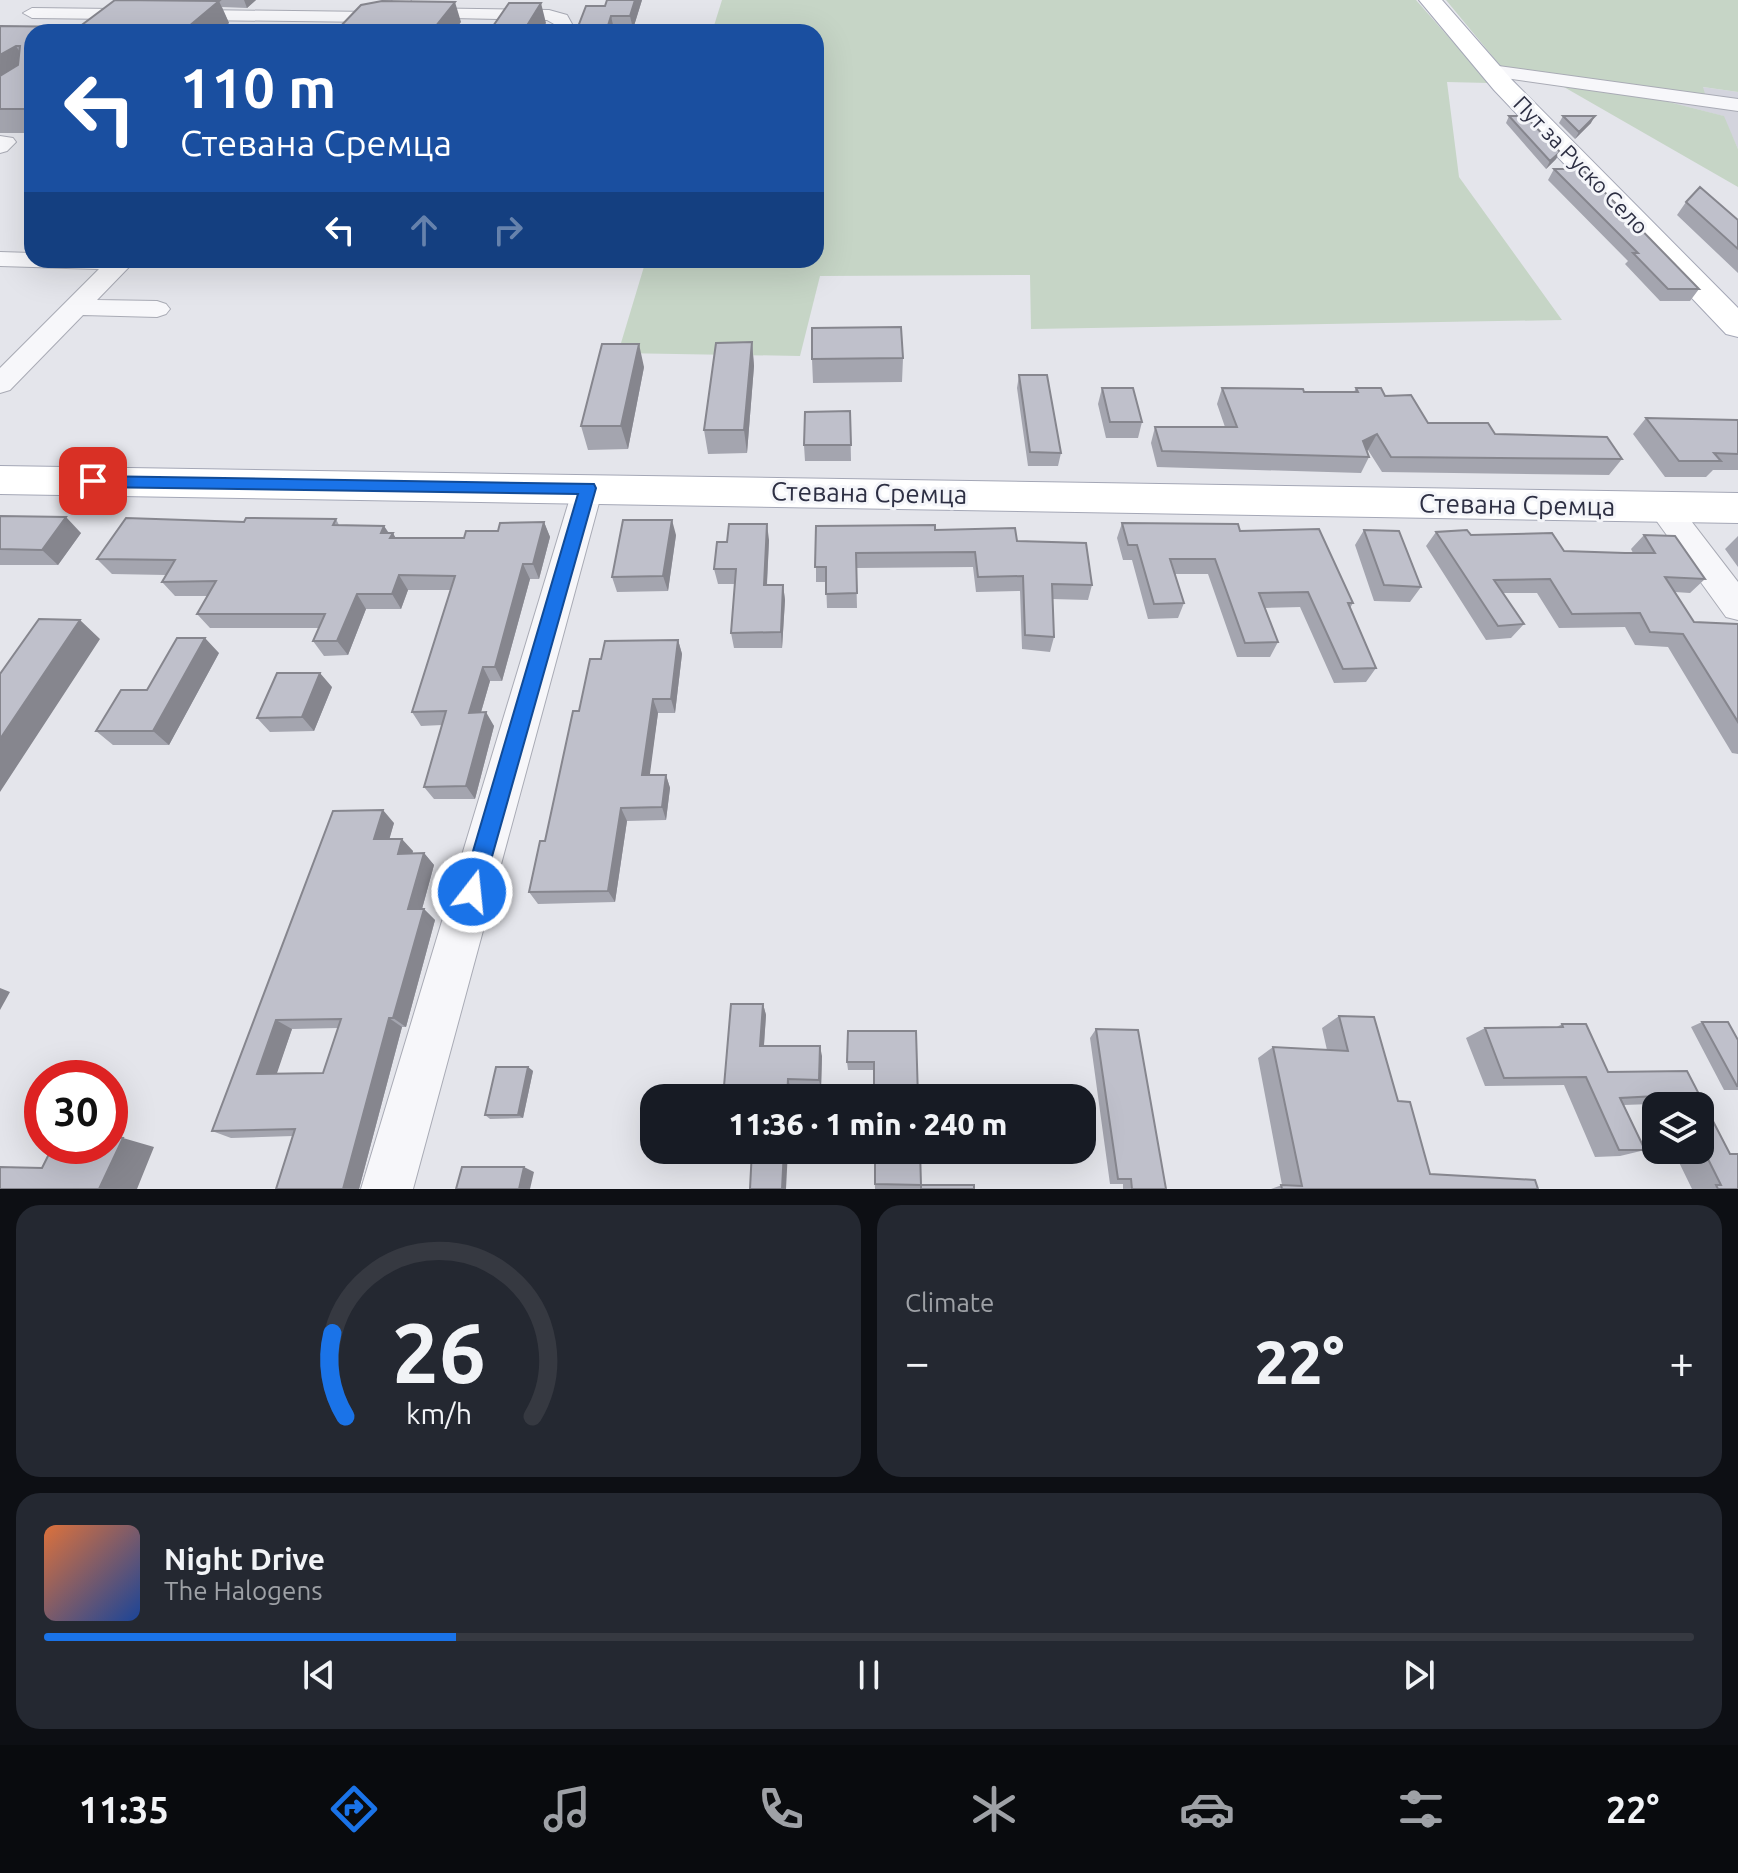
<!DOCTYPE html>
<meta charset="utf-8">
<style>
body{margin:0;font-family:Ubuntu,sans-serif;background:#242831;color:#f1f3f6;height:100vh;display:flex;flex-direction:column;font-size:30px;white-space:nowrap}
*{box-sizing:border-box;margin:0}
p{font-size:26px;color:#9ea1a6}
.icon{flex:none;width:44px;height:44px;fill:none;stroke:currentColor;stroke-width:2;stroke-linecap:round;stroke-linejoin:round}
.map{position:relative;height:1189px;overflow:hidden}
.drawer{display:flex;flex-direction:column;gap:16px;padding:16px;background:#0d0f14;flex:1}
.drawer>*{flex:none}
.hud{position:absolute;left:24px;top:24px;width:800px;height:244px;border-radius:24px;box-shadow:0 8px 32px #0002;background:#1a4fa0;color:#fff;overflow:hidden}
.controls{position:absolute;left:1642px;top:1092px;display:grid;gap:16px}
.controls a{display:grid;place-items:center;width:72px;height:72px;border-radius:16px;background:#171b24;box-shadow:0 8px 32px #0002;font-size:40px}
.speed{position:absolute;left:24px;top:1060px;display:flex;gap:16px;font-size:40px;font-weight:700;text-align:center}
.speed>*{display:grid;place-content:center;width:104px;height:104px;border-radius:50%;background:#171b24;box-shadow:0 8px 32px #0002;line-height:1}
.speed .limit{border:12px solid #d22;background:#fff;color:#111}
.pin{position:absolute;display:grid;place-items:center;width:68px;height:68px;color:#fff;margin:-34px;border-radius:16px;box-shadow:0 4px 12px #0006}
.me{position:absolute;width:88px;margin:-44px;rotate:16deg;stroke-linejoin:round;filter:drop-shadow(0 0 6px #0008)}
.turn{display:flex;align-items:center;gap:28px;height:168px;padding:0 24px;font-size:36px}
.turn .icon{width:104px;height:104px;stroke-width:2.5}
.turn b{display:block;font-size:56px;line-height:68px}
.lanes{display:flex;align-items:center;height:76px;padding:0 24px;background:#0003;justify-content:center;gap:40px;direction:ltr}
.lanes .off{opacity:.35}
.big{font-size:60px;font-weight:800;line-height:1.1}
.drawer .tile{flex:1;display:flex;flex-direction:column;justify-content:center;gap:12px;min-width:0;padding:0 28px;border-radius:24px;background:#242831}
.drawer .dial{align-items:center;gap:0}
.dial svg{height:208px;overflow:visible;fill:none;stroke:#363941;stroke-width:7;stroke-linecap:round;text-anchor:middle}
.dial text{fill:#f1f3f6;stroke:none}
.song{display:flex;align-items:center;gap:24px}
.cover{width:96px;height:96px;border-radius:12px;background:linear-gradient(135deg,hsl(20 70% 55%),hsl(220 70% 35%))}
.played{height:8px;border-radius:4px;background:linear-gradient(90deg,#1a73e8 25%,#363941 25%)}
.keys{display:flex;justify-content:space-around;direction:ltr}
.heat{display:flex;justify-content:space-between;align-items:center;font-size:44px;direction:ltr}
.drawer .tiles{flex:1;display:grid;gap:16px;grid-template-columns:1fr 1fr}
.tile:last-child{grid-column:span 2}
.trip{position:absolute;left:640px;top:1084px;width:456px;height:80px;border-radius:24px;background:#171b24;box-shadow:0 8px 32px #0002;font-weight:800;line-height:80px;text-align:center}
.menu{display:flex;height:128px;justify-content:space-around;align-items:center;background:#090b0e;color:#9ea1a6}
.menu .icon{width:56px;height:56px}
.menu .on{color:#1a73e8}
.menu b{font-size:36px;color:#f1f3f6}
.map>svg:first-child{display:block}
.built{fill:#d3d4dd}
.green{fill:#c6d5c6}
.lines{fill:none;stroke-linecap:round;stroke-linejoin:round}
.minor-casing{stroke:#a9abb5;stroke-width:2}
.major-casing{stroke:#a4a7b6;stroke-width:2}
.minor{fill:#f7f7fa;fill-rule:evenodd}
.major{fill:#fff;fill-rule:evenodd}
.wall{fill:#a4a5af;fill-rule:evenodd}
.shaded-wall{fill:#86868e}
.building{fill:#bfc0cb;stroke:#86868e;stroke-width:2;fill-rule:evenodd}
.route{fill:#1a73e8;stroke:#114b97;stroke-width:2}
.labels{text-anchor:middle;stroke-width:6;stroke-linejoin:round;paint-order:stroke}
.far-street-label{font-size:22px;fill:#2d2f43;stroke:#f4f5f9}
.street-label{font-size:26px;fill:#2d2f43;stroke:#f4f5f9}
</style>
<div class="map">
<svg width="1738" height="1189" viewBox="0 0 1738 1189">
<rect width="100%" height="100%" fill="#e4e5eb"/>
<!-- built -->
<path class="built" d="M1702,87L1738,92V149L1723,116L1661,100L1654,92L1704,94Z"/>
<!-- green -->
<path class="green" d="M722,0H1416L1489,83L1447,82L1459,177L1562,320L1031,329L1030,275L820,276L800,356L618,353L646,260H816V32H712Z
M1446,0H1738V92L1703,87L1705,94L1654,93L1661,100L1724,116L1738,149V187L1550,79L1512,80Z"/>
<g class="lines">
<!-- minor casing -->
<g class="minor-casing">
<path id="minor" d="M393,0H411L395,17L373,22L32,18L23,13L32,8L373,12L383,9Z
M413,8L549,10L567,15L572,24L568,32H550L554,24L547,20L407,17L404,13Z
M1491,65L1738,99V111L1484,75L1482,71L1484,67Z
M0,136L13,138L16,142L7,151L0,153Z
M0,252L32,253V260H131L129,267L97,300L157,301L166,304L170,309L166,314L157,317L83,315L10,390L0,393V368L99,269L0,266Z
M588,477L599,480L603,488L413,1189H361L573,488L577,480Z
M1664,497L1675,500L1738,582V620L1726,617L1653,516L1648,508L1653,500Z"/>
</g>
<!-- major casing -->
<g class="major-casing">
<path id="major" d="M1419,0H1442L1512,80L1738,308V337L1726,334L1494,90Z
M0,466L1738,493V523L0,494Z"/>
</g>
<!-- minor -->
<use href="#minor" class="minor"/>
<!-- major -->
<use href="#major" class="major"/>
</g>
<!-- wall -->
<path class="wall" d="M115,0H256L247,8L222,7L229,23L219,32H32V133H0V26L79,27Z
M642,0L633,29H614L605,6Z
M1509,116L1560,152L1556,159L1546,169L1506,123Z
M1563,116L1591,123L1575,139L1559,123Z
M1554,169L1699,289L1690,301H1660L1625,264L1628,261L1548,180Z
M1686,202L1738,220V273L1677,215Z
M430,260H532L531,262Z
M752,342L754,366L747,453L708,454L704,430Z
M903,358L902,382L813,383L812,359Z
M644,367L628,449L588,450L581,426Z
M1019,375L1061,453L1058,466H1028L1017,388Z
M1102,388L1142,422L1138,438H1106L1098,404Z
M1222,388L1304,392H1354L1356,388L1385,396L1428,423L1495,434L1622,459L1609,475L1382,472L1368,450L1367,451L1369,457L1361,473L1157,467L1151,443L1155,427H1225L1217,404Z
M850,411L851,461H805L804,445Z
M1646,418L1738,420V470H1713L1706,477H1665L1633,434Z
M0,516L81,533L58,565H0Z
M336,519L339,525L384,526L389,533H393L395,538H464L544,522L550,537L539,579H530L502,681H490L481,712L494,726L475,799H434L424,787L442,725L421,726L412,712L451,590H408L401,609H366L348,655L324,656L313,641L319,628H210L197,614L207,596H175L162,582L166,575L112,574L97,559L244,522Z
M1122,523L1240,531L1353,603L1350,608L1376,668L1366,682L1334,683L1300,607L1265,608L1278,642L1270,657H1237L1208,574H1175L1184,603L1178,618L1148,619L1132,560H1123L1117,538Z
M816,526L935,530L1017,541L1092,585L1088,600L1052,599L1054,637L1050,652L1022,649L1020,591L976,592L973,567L856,568L857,608H827L826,582H816Z
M1364,530L1421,587L1410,602L1374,601L1355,545Z
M1436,532L1471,535L1564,551L1633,553L1631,549L1644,535L1705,579L1690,593L1675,592L1694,622L1738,624V754L1732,753L1668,647L1635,645L1625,627L1559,628L1537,593H1503L1524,624L1511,638L1486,640L1426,546Z
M676,535L668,591L617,592L612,577Z
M1738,536V567L1725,549Z
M769,540L767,585H783L785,600L782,648H734L731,633L735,584H718L714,569Z
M678,640L682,654L675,713H658L649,775H666L670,788L666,820L627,821L615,902L538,904L529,892L545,841L579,711L601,659Z
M219,653L169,745H113L96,731L147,690Z
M332,687L314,731L270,732L257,718Z
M333,811L394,823L389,839L413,851L412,854L424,853L434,865L422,909H424L435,920L406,1027H402L359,1189H276L293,1136L231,1138L212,1131ZM338,1028L323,1073L276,1074L292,1029Z
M763,1004L766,1015L764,1046L822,1056L821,1089H791L723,1098Z
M1339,1016L1398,1101L1430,1174L1538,1189H1271L1282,1185L1258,1058L1273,1047L1327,1050L1322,1028Z
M1702,1022L1738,1040V1090H1724L1691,1027Z
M1562,1024L1608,1072L1687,1071L1738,1189H1692L1673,1150H1700V1106H1656V1114L1651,1104L1624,1105L1645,1150L1620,1156L1595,1157L1564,1085L1485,1086L1466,1038L1485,1028H1555Z
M1096,1029L1166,1189H1123V1184H1110L1090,1038Z
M916,1031L874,1070H848L847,1062Z
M528,1067L533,1071L523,1118L490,1119L485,1115Z
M874,1150L921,1185L974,1189H875Z"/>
<!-- shaded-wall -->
<path class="shaded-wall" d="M244,0H256L247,8Z
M635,0H642L633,29L630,16Z
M219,1L229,23L219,32H182Z
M455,2L461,22L454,32H431Z
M541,3L546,23L541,32H523Z
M611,16L614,29L613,32H606Z
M16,46L30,68L0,88V55Z
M1595,116L1591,123L1575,139L1579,132Z
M1560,152L1556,159L1546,169L1550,161Z
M752,342L754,366L747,453L744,430Z
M639,344L644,367L628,449L621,426Z
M1377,434L1368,450L1355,457L1363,441Z
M66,517L81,533L58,565L42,550Z
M672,520L676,535L668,591L663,576Z
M544,522L550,537L539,579L533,564Z
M767,524L769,540L766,600L764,585Z
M384,526L391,537L393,533L401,548L381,533Z
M523,564L530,579L502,681L495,667Z
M399,575L408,590L401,609L392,594Z
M783,585L785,600L782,648L781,632Z
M357,594L366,609L348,655L337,641Z
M80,620L100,639L0,792V739Z
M205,638L219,653L169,745L153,731Z
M678,640L682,654L675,713L671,699Z
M483,667L490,681L477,726L469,713Z
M320,673L332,687L314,731L302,717Z
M653,699L658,713L648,789L642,775Z
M486,712L494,726L475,799L466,786Z
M666,775L670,788L666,820L662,807Z
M621,808L627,821L615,902L608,891Z
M383,810L394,823L386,851L374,839Z
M402,839L413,851L409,866L398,854Z
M424,853L434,865L419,920L408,909Z
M424,909L435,920L406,1027L393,1018Z
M0,988L10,992L0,1010Z
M763,1004L766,1015L763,1057L760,1046Z
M389,1018L402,1027L359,1189H343Z
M276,1020L292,1029L274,1082L257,1074Z
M820,1046L822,1056L821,1089L819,1080Z
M528,1067L533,1071L523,1118L518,1115Z
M788,1079L791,1089L790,1098H787Z
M123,1138L154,1147L137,1189H99Z
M784,1150H788L786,1189H782Z
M524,1167L534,1172L530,1189H519Z"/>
<!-- building -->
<path class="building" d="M115,0L219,1L182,32H32V109H0V76L18,65L20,46H16L0,55V26L79,27Z
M607,0H635L630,16H611L606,32H576L586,6H605Z
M382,1L455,2L431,32H335L361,5Z
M509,3H541L523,32H489Z
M1509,116H1525L1560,152L1550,161Z
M1563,116H1595L1579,132Z
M1554,169H1582L1699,289H1668L1633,253H1638Z
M1700,187L1738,220V249L1686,202Z
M901,327L903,358L812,359V328Z
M752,342L744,430H704L716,343Z
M602,344H639L621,426H581Z
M1019,375H1047L1061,453L1030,452Z
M1102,388H1133L1142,422H1110Z
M1222,388L1303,389L1304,392H1358L1356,388H1381L1385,396L1411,395L1428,423H1488L1495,434L1607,437L1622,459L1391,457L1377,434L1363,441L1369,457L1162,451L1155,427H1237Z
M850,411L851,445H804L805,412Z
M1646,418L1738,420V454L1714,453L1721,461H1679Z
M0,516L66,517L42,550L0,549Z
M126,518L244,522L246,518L336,519L333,525L384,526L381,533H393L390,538H464L466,531H498L500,523L544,522L533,564H523L495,667H483L469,713L486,712L466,786L424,787L446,711L412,712L455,576L399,575L392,594H357L337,641H313L325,614H197L216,581L162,582L175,560L97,559Z
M623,520H672L663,576L612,577Z
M1122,523L1238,524L1240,531L1319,529L1353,603H1348L1376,668L1343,669L1308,592L1259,593L1278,642L1245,643L1215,559H1170L1184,603L1154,604L1137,545H1128Z
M729,524H767L764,585H783L781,632L731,633L736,569H714L717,542H727Z
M935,525V530L1015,528L1017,541L1086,543L1092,585L1052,584L1054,637L1025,635L1023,576L978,577L975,552L856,553L857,593L826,594V567H815L816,526Z
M1364,530L1399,531L1421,587L1384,585Z
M1467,530L1471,535L1552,533L1564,551L1625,553H1655L1644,535L1675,536L1705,579L1665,577L1694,622L1738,624V722L1683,634L1650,632L1640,613L1572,614L1550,579L1494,580L1524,624L1498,626L1436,532Z
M39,619L80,620L0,739V674Z
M177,638H205L153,731H96L121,690H147Z
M678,640L671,699H653L642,775H666L662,807L621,808L608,891L529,892L540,841H545L573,711H579L590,659H601L605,641Z
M277,673H320L302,717L257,718Z
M383,810L374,839H402L398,854L424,853L408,909H424L393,1018H389L343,1189H276L295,1129L212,1131L333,811ZM341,1019L323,1073L257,1074L276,1020Z
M731,1004H763L760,1046H820L819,1080L788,1079L787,1098H723Z
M1339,1016L1374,1017L1398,1101L1410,1102L1430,1174L1535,1180L1538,1189H1282L1281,1185L1302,1186L1273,1047L1348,1051Z
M1702,1022H1728L1738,1040V1086H1737Z
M1562,1024H1586L1608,1072L1687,1071L1730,1154H1738V1189H1718L1716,1185H1721L1700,1143V1106H1681L1676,1095L1620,1098L1645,1150H1619L1586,1077L1504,1078L1485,1028L1563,1027Z
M1096,1029L1138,1030L1166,1189H1132L1131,1179H1118Z
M848,1031H916L918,1098H874V1062H847Z
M496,1067H528L518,1115H485Z
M110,1137L123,1138L99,1189H0V1167L42,1168L53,1146H110Z
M752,1150H784L782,1189H750Z
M875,1150H920L921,1185L875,1184Z
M462,1167H524L519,1189H456Z
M921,1185H974V1189H921Z"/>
<!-- route -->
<path class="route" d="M93,476L594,484L596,488L480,899L472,903L464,899L461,892L578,494L93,487L85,481Z"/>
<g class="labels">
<!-- far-street labels -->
<g class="far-street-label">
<text transform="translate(1581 165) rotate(46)" y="8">Пут за Руско Село</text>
</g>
<!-- street labels -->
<g class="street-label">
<text transform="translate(869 493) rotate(1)" y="9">Стевана Сремца</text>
<text transform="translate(1517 505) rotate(1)" y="9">Стевана Сремца</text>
</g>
</g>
</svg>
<div class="controls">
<a><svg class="icon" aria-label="layers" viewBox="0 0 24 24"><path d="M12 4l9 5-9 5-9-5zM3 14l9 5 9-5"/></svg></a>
</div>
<div class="speed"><div class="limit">30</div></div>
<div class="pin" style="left:93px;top:481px;background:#d93025"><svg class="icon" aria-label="arrive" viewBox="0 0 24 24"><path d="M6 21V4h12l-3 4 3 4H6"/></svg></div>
<svg class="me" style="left:472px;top:892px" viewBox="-20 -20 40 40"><circle r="17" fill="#1a73e8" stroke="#fff" stroke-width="3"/><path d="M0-11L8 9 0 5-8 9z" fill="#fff"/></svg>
<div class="trip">11:36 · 1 min · 240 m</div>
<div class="hud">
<div class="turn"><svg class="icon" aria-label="left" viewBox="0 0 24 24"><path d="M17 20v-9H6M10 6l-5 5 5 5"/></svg><div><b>110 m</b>Стевана Сремца</div></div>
<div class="lanes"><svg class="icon" aria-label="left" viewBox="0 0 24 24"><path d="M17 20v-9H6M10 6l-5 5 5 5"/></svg><svg class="icon off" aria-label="ahead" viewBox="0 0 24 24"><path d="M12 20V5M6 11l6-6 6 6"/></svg><svg class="icon off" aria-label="right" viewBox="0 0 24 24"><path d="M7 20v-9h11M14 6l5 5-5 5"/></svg></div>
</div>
</div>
<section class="drawer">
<div class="tiles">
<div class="tile dial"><svg viewBox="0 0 100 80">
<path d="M14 69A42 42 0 1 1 86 69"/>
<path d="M14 69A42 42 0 0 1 9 37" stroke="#1a73e8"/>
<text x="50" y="56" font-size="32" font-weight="700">26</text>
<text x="50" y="72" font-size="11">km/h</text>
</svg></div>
<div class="tile"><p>Climate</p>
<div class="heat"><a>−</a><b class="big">22°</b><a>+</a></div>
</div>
<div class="tile">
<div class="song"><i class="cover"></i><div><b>Night Drive</b><p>The Halogens</p></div></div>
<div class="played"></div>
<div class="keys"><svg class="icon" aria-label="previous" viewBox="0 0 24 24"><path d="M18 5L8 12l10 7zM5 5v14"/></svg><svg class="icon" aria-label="pause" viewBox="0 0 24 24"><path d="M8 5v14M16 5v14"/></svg><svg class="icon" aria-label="next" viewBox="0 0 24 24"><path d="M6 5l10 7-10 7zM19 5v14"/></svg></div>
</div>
</div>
</section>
<nav class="menu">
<b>11:35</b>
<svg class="icon on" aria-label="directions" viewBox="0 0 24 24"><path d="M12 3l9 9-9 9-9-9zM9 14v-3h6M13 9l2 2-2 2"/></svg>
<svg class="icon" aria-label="music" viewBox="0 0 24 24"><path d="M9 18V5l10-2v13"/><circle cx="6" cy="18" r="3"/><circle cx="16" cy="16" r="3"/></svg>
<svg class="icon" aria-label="phone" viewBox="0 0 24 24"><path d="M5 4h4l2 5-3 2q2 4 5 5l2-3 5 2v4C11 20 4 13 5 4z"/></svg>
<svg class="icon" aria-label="climate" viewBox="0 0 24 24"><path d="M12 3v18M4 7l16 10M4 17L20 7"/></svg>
<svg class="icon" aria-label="car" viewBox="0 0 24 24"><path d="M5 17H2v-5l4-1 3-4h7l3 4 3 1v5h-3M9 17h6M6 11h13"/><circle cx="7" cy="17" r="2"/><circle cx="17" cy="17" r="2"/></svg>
<svg class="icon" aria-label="filters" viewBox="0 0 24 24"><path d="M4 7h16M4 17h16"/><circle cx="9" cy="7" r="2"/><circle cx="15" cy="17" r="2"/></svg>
<b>22°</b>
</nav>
